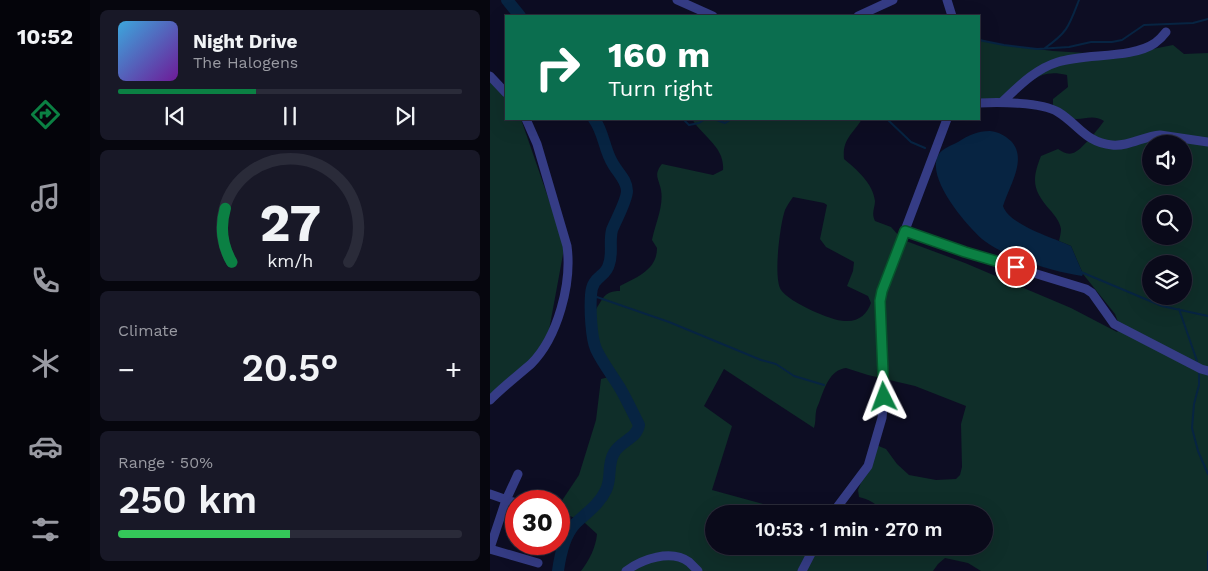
<!DOCTYPE html>
<meta charset="utf-8">
<style>
body{margin:0;font-family:"Work Sans",sans-serif;background:#181827;color:#f1f3f6;height:100vh;display:flex;flex-direction:column;font-size:19px;white-space:nowrap}
*{box-sizing:border-box;margin:0}
p{font-size:16px;color:#999aa2}
.icon{flex:none;width:28px;height:28px;fill:none;stroke:currentColor;stroke-width:2;stroke-linecap:round;stroke-linejoin:round}
.map{position:relative;flex:1;overflow:hidden}
.drawer{display:flex;flex-direction:column;gap:10px;padding:10px;background:#06060e;width:400px}
.drawer>*{flex:none}
.guide{position:absolute;left:15px;top:15px;width:475px;height:105px;border-radius:0px;box-shadow:0 5px 20px #0002,0 0 0 1px #2a2b39;background:#0b6e4f;color:#fff;overflow:hidden}
.fabs{position:absolute;left:652px;top:135px;display:grid;gap:10px}
.fabs a{display:grid;place-items:center;width:50px;height:50px;border-radius:50%;background:#0a0a1a;box-shadow:0 5px 20px #0002,0 0 0 1px #2a2b39;font-size:25px}
.speed{position:absolute;left:15px;top:490px;display:flex;gap:10px;font-size:25px;font-weight:700;text-align:center}
.speed>*{display:grid;place-content:center;width:65px;height:65px;border-radius:50%;background:#0a0a1a;box-shadow:0 5px 20px #0002,0 0 0 1px #2a2b39;line-height:1}
.speed .limit{border:8px solid #d22;background:#fff;color:#111}
.pin{position:absolute;display:grid;place-items:center;width:42px;height:42px;color:#fff;margin:-21px;border:2px solid #fff;border-radius:50%;box-shadow:0 1px 5px #0007}
.me{position:absolute;width:55px;margin:-28px;rotate:357deg;stroke-linejoin:round;filter:drop-shadow(0 0 4px #0008)}
.turn{display:flex;align-items:center;gap:18px;height:105px;padding:0 20px;font-size:22px}
.turn .icon{width:65px;height:65px;stroke-width:2.5}
.turn b{display:block;font-size:35px;line-height:42px}
.big{font-size:38px;font-weight:600;line-height:1.1}
.drawer .card{flex:1;display:flex;flex-direction:column;justify-content:center;gap:8px;min-width:0;padding:0 18px;border-radius:8px;background:#181827}
.drawer .dial{align-items:center;gap:0}
.dial svg{height:130px;overflow:visible;fill:none;stroke:#2a2b39;stroke-width:7;stroke-linecap:round;text-anchor:middle}
.dial text{fill:#f1f3f6;stroke:none}
.song{display:flex;align-items:center;gap:15px}
.cover{width:60px;height:60px;border-radius:8px;background:linear-gradient(135deg,hsl(200 70% 55%),hsl(280 70% 35%))}
.played{height:5px;border-radius:2px;background:linear-gradient(90deg,#0b8043 40%,#2a2b39 40%)}
.keys{display:flex;justify-content:space-around;direction:ltr}
.heat{display:flex;justify-content:space-between;align-items:center;font-size:28px;direction:ltr}
.charge{height:8px;border-radius:4px;background:linear-gradient(90deg,#34c759 50%,#2a2b39 0)}
.trip{position:absolute;left:215px;top:505px;width:288px;height:50px;border-radius:25px;background:#0a0a1a;box-shadow:0 5px 20px #0002,0 0 0 1px #2a2b39;font-weight:600;line-height:50px;text-align:center}
main{display:flex;flex:1;min-height:0}
.dock{display:flex;flex-direction:column;width:90px;justify-content:space-around;align-items:center;background:#04040a;color:#999aa2}
.dock .icon{width:35px;height:35px}
.dock .active{color:#0b8043}
.dock b{font-size:22px;color:#f1f3f6}
.map>svg:first-child{display:block}
.green{fill:#0f2e29;fill-rule:evenodd}
.water{fill:#072442}
.lines{fill:none;stroke-linecap:round;stroke-linejoin:round}
.stream{stroke:#072442;stroke-width:2}
.river{stroke:#072442;stroke-width:12}
.minor{stroke:#353c85;stroke-width:9}
.route-casing{stroke:#07532c;stroke-width:12}
.route{stroke:#0b8043;stroke-width:9}
</style>
<main>
<nav class="dock">
<b>10:52</b>
<svg class="icon active" aria-label="directions" viewBox="0 0 24 24"><path d="M12 3l9 9-9 9-9-9zM9 14v-3h6M13 9l2 2-2 2"/></svg>
<svg class="icon" aria-label="music" viewBox="0 0 24 24"><path d="M9 18V5l10-2v13"/><circle cx="6" cy="18" r="3"/><circle cx="16" cy="16" r="3"/></svg>
<svg class="icon" aria-label="phone" viewBox="0 0 24 24"><path d="M5 4h4l2 5-3 2q2 4 5 5l2-3 5 2v4C11 20 4 13 5 4z"/></svg>
<svg class="icon" aria-label="climate" viewBox="0 0 24 24"><path d="M12 3v18M4 7l16 10M4 17L20 7"/></svg>
<svg class="icon" aria-label="car" viewBox="0 0 24 24"><path d="M5 17H2v-5l4-1 3-4h7l3 4 3 1v5h-3M9 17h6M6 11h13"/><circle cx="7" cy="17" r="2"/><circle cx="17" cy="17" r="2"/></svg>
<svg class="icon" aria-label="filters" viewBox="0 0 24 24"><path d="M4 7h16M4 17h16"/><circle cx="9" cy="7" r="2"/><circle cx="15" cy="17" r="2"/></svg>
</nav>
<section class="drawer">
<div class="card">
<div class="song"><i class="cover"></i><div><b>Night Drive</b><p>The Halogens</p></div></div>
<div class="played"></div>
<div class="keys"><svg class="icon" aria-label="previous" viewBox="0 0 24 24"><path d="M18 5L8 12l10 7zM5 5v14"/></svg><svg class="icon" aria-label="pause" viewBox="0 0 24 24"><path d="M8 5v14M16 5v14"/></svg><svg class="icon" aria-label="next" viewBox="0 0 24 24"><path d="M6 5l10 7-10 7zM19 5v14"/></svg></div>
</div>
<div class="card dial"><svg viewBox="0 0 100 80">
<path d="M14 69A42 42 0 1 1 86 69"/>
<path d="M14 69A42 42 0 0 1 10 36" stroke="#0b8043"/>
<text x="50" y="56" font-size="32" font-weight="700">27</text>
<text x="50" y="72" font-size="11">km/h</text>
</svg></div>
<div class="card"><p>Climate</p>
<div class="heat"><a>−</a><b class="big">20.5°</b><a>+</a></div>
</div>
<div class="card"><p>Range · 50%</p><b class="big">250 km</b><div class="charge"></div></div>
</section>
<div class="map">
<svg width="718" height="571" viewBox="0 0 718 571">
<rect width="100%" height="100%" fill="#0d0d23"/>
<!-- green -->
<path class="green" d="M489,39L513,45L563,51L612,54H637L683,45L694,54L718,53V571H491L478,563L455,558L448,564L443,571H91C99,561 106,547 107,534L95,523L78,515L71,502L89,475L106,420L111,379L119,377C118,366 113,361 109,352C106,347 108,342 107,337C104,316 98,322 111,301C116,293 121,291 130,291V286C147,277 167,270 167,248L162,240C165,225 174,206 171,190C169,179 163,175 172,164L223,175L233,170C235,147 213,137 202,119H372C363,134 352,139 354,159C366,169 383,183 385,201C385,208 381,213 385,221L401,227L410,237L416,241L475,263L581,308L627,332L630,327L625,314L593,274L581,246L569,241C570,237 571,232 571,229C570,222 565,216 561,211C543,191 541,181 551,156L568,149C573,152 577,155 583,153C591,151 609,128 614,121C601,113 592,122 580,118C574,116 568,109 563,106V99L578,87L577,75C548,68 543,83 520,95C512,99 497,101 489,100ZM661,144H694V176H661ZM303,197L334,203L337,205L330,239L336,247L364,262L363,271L357,286L378,296L381,303C377,314 369,322 355,321C341,321 299,302 291,290C283,278 290,224 295,210C297,206 300,201 303,197ZM661,204H694V236H661ZM661,264H694V296H661ZM356,368L378,375L425,386L476,406L471,424L472,467L470,475L466,479L446,480L419,475L407,464L396,449L386,445L368,490L369,497C380,500 388,504 394,514H494V546H224V514H309L222,490L242,426L214,406L234,369L324,428C326,421 325,418 326,412C326,408 329,404 330,400C335,387 340,370 356,368Z
M0,79L16,97V119H31L71,235L74,249L55,352L0,399Z"/>
<!-- water -->
<path class="water" d="M500,131C509,132 514,135 521,141C538,159 519,186 513,206C519,225 564,238 581,246L593,274L592,276C564,272 514,257 492,239C476,225 434,176 449,154C452,149 462,145 468,142C479,135 487,131 500,131Z"/>
<g class="lines">
<!-- stream -->
<path class="stream" d="M489,40L514,45L547,49L579,47L601,42H622L632,40L654,25L703,23L718,19
M555,48C578,32 579,26 589,0
M193,119L199,125L209,123L215,119
M224,119L235,123L242,119
M397,119L421,142L435,148
M591,272L672,306L718,316
M101,295L179,322L271,360L286,364L304,376L334,385
M689,309L707,361
M709,373V385L704,404L702,428L708,451L718,474
M718,552V571"/>
<!-- river -->
<path class="river" d="M17,0L30,16
M68,571C70,556 74,536 85,524C96,513 109,505 116,490C122,478 117,464 124,453C130,441 147,439 149,425C143,413 137,400 130,388C122,375 112,362 106,349C101,337 100,309 101,295C102,275 116,278 119,264C123,253 119,242 122,230C126,220 137,200 137,191C137,180 128,173 123,164C114,150 114,132 104,119"/>
<!-- minor -->
<path class="minor" d="M187,0L223,16
M457,0L462,16
M368,16L403,0
M0,76L16,93
M512,102C528,87 545,69 568,62C596,53 642,59 665,43C669,40 673,36 676,32
M489,103C509,102 551,102 568,112C588,124 596,143 622,145C638,147 654,136 670,135L718,142
M415,231L475,252L596,289L602,293L624,324L711,369L718,371
M0,400C13,387 27,376 41,364C68,337 82,283 77,246L47,144L36,119
M0,494L26,503
M342,514L378,466L392,418L394,397L390,310L392,291L457,119
M0,548L16,500L28,474
M0,549L48,563
M136,571C152,559 181,549 199,562C202,565 205,568 208,571
M312,571L325,546"/>
</g>
<g class="lines">
<!-- route casing -->
<g class="route-casing">
<path id="route" d="M394,397L390,301L392,291L415,231L475,252L526,267"/>
</g>
<!-- route -->
<use href="#route" class="route"/>
</g>
</svg>
<div class="fabs">
<a><svg class="icon" aria-label="sound" viewBox="0 0 24 24"><path d="M4 9h4l5-4v14l-5-4H4zM17 9q2 3 0 6"/></svg></a>
<a><svg class="icon" aria-label="search" viewBox="0 0 24 24"><circle cx="10" cy="10" r="6"/><path d="M15 15l6 6"/></svg></a>
<a><svg class="icon" aria-label="layers" viewBox="0 0 24 24"><path d="M12 4l9 5-9 5-9-5zM3 14l9 5 9-5"/></svg></a>
</div>
<div class="speed"><div class="limit">30</div></div>
<div class="pin" style="left:526px;top:267px;background:#d93025"><svg class="icon" aria-label="arrive" viewBox="0 0 24 24"><path d="M6 21V4h12l-3 4 3 4H6"/></svg></div>
<svg class="me" style="left:394px;top:397px" viewBox="-20 -20 40 40"><path d="M0-17L14 15 0 8-14 15z" fill="#0b8043" stroke="#fff" stroke-width="4"/></svg>
<div class="trip">10:53 · 1 min · 270 m</div>
<div class="guide">
<div class="turn"><svg class="icon" aria-label="right" viewBox="0 0 24 24"><path d="M7 20v-9h11M14 6l5 5-5 5"/></svg><div><b>160 m</b>Turn right</div></div>
</div>
</div>
</main>
